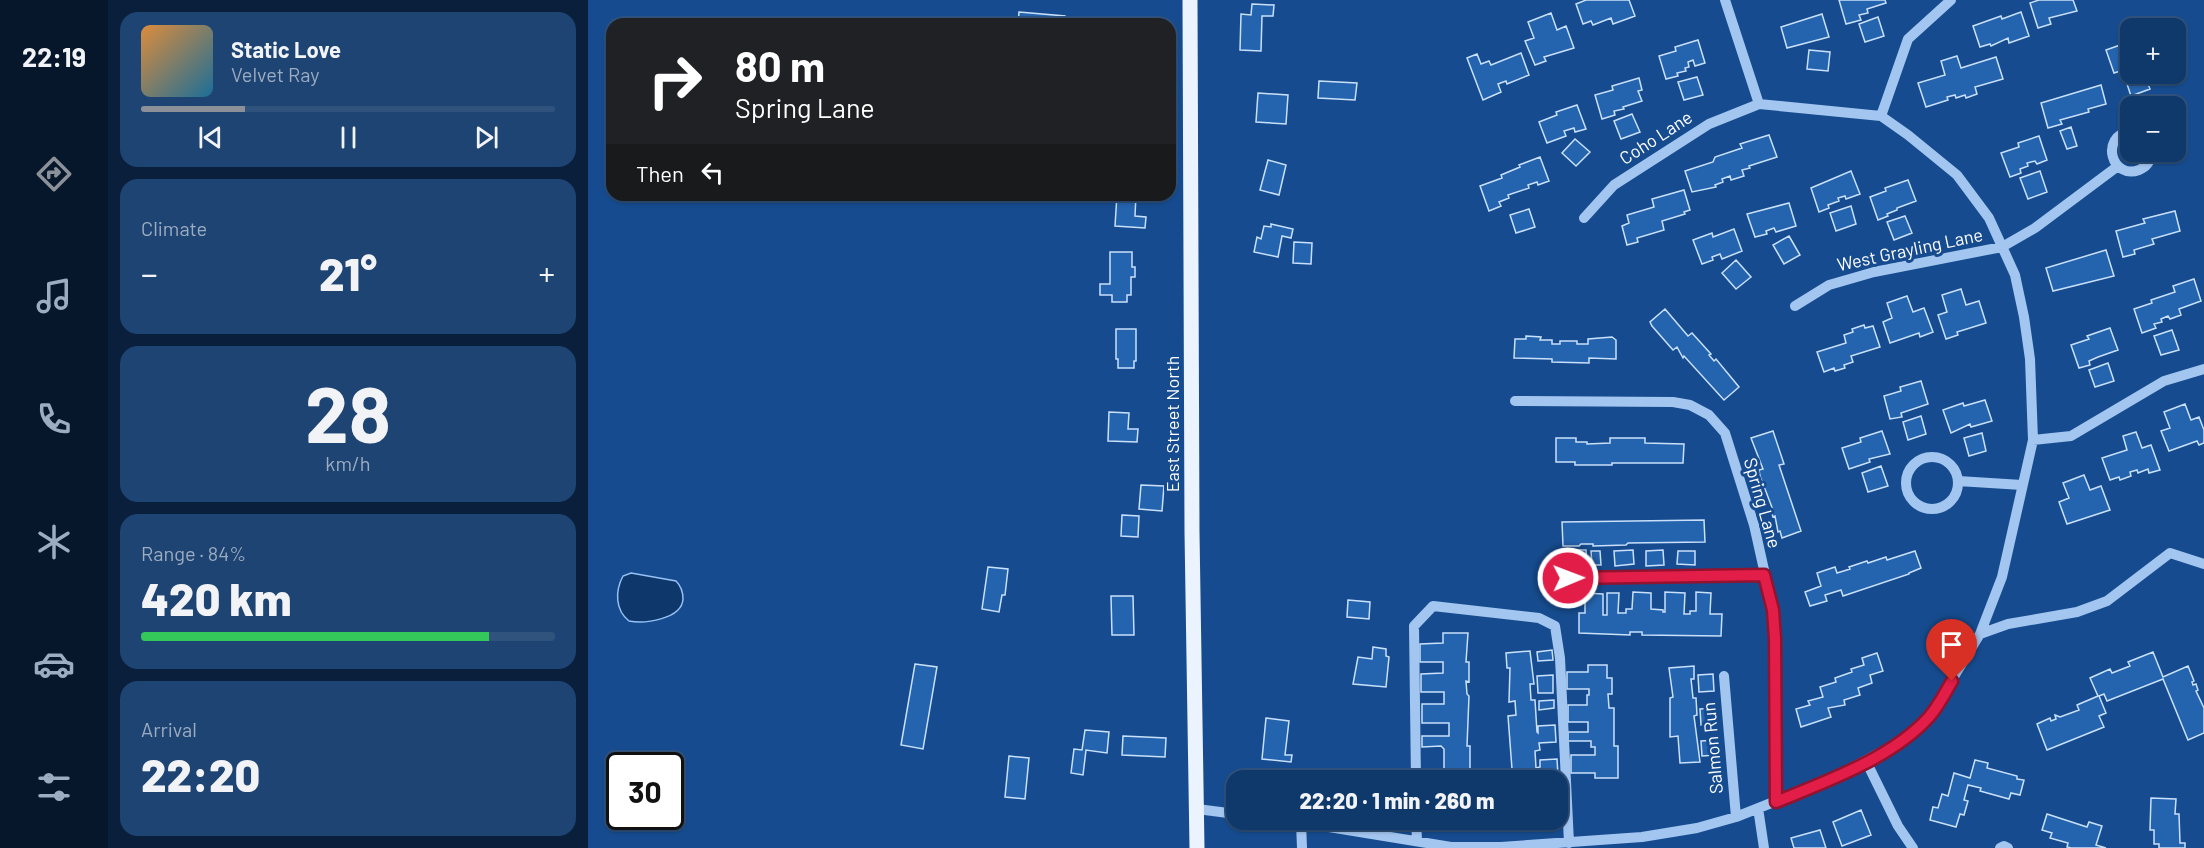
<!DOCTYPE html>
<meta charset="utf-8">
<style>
body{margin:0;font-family:Barlow,sans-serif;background:#1e4473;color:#f1f3f6;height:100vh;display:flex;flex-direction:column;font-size:22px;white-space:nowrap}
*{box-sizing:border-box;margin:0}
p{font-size:20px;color:#9cacc1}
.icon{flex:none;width:33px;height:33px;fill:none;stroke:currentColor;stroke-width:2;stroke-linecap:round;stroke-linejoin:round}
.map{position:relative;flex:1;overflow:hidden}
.side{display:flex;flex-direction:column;gap:12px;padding:12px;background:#091f3b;width:480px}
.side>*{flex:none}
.hud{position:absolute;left:18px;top:18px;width:570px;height:183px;border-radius:18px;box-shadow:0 2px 4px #0004,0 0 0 2px #30537e;background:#202124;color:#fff;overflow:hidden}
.buttons{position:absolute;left:1532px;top:18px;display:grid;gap:12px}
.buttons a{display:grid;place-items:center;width:66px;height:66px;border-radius:12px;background:#10396b;box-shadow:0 2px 4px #0004,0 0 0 2px #30537e;font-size:30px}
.speed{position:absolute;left:18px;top:752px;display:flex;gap:12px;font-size:30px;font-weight:700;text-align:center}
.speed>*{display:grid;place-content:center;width:78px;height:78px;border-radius:50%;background:#10396b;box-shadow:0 2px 4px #0004,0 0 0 2px #30537e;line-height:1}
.speed .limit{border:3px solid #111;border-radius:9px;background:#fff;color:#111}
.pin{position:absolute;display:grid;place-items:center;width:51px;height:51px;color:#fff;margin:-62px -26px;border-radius:50% 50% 50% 0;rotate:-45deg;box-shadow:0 0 6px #0007}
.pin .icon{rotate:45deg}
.me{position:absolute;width:66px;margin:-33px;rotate:89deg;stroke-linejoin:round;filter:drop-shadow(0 0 4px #0008)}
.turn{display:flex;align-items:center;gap:21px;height:126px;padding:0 30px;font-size:27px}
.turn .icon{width:78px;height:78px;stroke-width:2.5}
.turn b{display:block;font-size:42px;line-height:51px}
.then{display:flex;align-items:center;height:57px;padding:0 30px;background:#0003;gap:12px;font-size:22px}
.big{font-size:45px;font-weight:800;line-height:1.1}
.side .card{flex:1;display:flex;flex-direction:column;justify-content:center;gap:9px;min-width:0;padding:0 21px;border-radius:18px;background:#1e4473}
.side .dial{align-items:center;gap:0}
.dial b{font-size:78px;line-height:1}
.song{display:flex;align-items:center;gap:18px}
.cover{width:72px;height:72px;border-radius:9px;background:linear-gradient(135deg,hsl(30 70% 55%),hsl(200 70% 35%))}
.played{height:6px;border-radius:3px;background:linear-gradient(90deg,#8c9099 25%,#30537e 25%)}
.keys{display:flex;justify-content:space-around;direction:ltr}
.heat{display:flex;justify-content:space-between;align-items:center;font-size:33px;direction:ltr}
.charge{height:9px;border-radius:4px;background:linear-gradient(90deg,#34c759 84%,#30537e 0)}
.trip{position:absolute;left:638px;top:770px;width:342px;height:60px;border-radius:18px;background:#10396b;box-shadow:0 2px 4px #0004,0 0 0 2px #30537e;font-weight:800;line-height:60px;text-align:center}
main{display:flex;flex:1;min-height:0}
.menu{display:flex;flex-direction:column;width:108px;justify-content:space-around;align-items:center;background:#06172b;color:#9cacc1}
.menu .icon{width:42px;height:42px}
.menu .active{color:#8c9099}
.menu b{font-size:27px;color:#f1f3f6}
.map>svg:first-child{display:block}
.water{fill:#0e376c;stroke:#95c1f3;stroke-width:1.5}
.building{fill:#2463ae;stroke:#c9e0fb;stroke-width:1.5}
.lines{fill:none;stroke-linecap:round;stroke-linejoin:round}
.minor{stroke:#a3c6f0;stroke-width:10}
.major{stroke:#ebf3ff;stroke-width:15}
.route-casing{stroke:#92132f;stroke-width:15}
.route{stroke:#e11d48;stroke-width:10}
.labels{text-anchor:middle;stroke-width:6;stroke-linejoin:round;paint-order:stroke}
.street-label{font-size:18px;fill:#fff;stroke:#164c8f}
</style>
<main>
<nav class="menu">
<b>22:19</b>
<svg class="icon active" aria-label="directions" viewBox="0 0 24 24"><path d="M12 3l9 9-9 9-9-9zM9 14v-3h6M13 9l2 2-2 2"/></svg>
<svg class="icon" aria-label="music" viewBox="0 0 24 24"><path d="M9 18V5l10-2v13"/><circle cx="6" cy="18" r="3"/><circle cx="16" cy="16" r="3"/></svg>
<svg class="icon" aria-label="phone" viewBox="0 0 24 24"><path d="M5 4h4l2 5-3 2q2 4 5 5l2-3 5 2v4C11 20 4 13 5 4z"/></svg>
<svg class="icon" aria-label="climate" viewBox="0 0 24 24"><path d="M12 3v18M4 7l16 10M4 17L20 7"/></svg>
<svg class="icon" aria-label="car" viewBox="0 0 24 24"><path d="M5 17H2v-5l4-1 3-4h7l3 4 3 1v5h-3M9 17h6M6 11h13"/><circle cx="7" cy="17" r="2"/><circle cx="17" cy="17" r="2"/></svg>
<svg class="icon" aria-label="filters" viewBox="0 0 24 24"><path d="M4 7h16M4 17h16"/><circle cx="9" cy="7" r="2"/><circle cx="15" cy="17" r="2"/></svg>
</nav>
<section class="side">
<div class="card">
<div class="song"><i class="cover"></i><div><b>Static Love</b><p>Velvet Ray</p></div></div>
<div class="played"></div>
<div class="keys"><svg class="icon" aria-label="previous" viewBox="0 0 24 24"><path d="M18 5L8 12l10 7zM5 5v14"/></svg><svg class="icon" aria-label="pause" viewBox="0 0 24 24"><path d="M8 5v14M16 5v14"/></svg><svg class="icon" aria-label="next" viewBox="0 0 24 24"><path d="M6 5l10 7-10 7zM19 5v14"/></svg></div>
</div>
<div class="card"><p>Climate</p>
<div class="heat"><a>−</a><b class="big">21°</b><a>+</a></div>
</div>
<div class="card dial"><b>28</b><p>km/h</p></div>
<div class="card"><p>Range · 84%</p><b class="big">420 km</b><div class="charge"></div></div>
<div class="card"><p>Arrival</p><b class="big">22:20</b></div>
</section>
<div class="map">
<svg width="1616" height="848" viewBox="0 0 1616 848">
<rect width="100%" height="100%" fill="#164c8f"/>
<!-- water -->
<path class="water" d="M43,573L88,581C93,586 95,591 95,599C94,619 57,624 41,621C27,610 27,591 35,576Z"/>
<!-- building -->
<path class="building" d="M998,0H1041L1047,16L1025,24L1023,18L1005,25L1003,21L995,24L988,4Z
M1251,0H1297L1298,3L1279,9L1280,13L1271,15L1273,20L1258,24Z
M1451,0H1485L1489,11L1461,18L1463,24L1450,28L1442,3Z
M664,4L686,5L685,16H674L673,51L652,50L653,14L663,15Z
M431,12L477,16L476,24H430Z
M1433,12L1441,36L1421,43L1420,38L1403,46L1402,44L1392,47L1385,26L1413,16L1414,19Z
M963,13L969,30L978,26L986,48L956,57L958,61L947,65L937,41L946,38L940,22Z
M1234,14L1241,37L1199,48L1193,27Z
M1290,17L1296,36L1277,42L1271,24Z
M1542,38V68L1526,73L1518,50L1535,44L1534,41Z
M1110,40L1117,63L1107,66L1105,60L1100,62L1101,67L1097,68L1098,71L1089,73L1090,76L1078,79L1071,56L1088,51L1087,47Z
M1221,50L1242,52L1240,71L1219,69Z
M933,53L941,75L919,84L918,81L910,84L913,92L895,100L879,58L889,54L893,64L901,61L903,65Z
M1369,56L1373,68L1408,57L1415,79L1387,87L1389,94L1378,98L1377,95L1368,98L1367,95L1359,97L1360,100L1338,107L1330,83L1357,75L1353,61Z
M1549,74H1556L1562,89L1543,96L1537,78Z
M1109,77L1115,95L1096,100L1090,82Z
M1051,78L1054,90L1050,91L1054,101L1035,107L1036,109L1026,111L1027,115L1014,119L1007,95L1025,90L1024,86Z
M731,81L769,83L767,100L730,98Z
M1513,85L1518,104L1500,109L1501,112L1472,120L1474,124L1460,128L1453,103Z
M670,93L700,95L698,124L668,122Z
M989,105L998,129L987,132L986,128L976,131L978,136L959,143L951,122L969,115L968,112Z
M1044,114L1052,132L1033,139L1026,121Z
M1483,127L1489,146L1479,149L1472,131Z
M1181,135L1189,157L1161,166L1162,168L1154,170L1156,176L1143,180L1142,176L1134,179L1135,182L1127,185L1128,187L1104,192L1097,171L1125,162L1127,157L1154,148L1152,144Z
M1451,136L1459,160L1449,164L1447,161L1439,163L1440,166L1432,169L1433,173L1422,177L1413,153L1431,147L1430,143Z
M987,139L1002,152L988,166L974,153Z
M952,157L961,181L950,185L949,182L940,185L941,188L920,195L921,198L911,202L913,206L901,211L892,186L914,178L913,175L932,167L931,165Z
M680,160L698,165L691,195L672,190Z
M1263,171L1272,194L1258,199L1257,196L1250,198L1251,201L1240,205L1241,208L1231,212L1223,188Z
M1452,171L1459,192L1440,199L1432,178Z
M1320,180L1328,201L1309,208V210L1299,214L1300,216L1290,220L1282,197L1298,191L1297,188Z
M1096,190L1102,210L1096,212L1097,214L1074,221L1076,230L1049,238L1050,242L1039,245L1034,226L1041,223L1039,215L1066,207L1064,199Z
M529,195H548L547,216L558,217L557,228L527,226Z
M1201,203L1208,226L1188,232L1186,228L1178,231L1179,234L1167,237L1159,214Z
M1263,206L1268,224L1248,231L1242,213Z
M941,209L947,227L928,233L922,215Z
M1587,211L1592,231L1564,239L1566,244L1546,250L1547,254L1535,257L1528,231L1557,223L1555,219Z
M1317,216L1324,233L1306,240L1299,222Z
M683,224L705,229L703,238L694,236L690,257L666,252L669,237L673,239L676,226L683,227Z
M1146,229L1154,251L1134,259L1132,254L1124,257L1125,260L1114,264L1105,240L1124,233L1125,237Z
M1201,236L1212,255L1196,264L1185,245Z
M706,242L724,243L723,264L705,263Z
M1518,250L1526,276L1465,291L1458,268Z
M522,252H544V267H547V277H543V295H539V302H524V295H512V284H522Z
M1148,260L1163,277L1148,289L1134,273Z
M1606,279L1613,301L1591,309L1593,315L1582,319L1580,316L1573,319L1574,322L1566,324L1568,328L1554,333L1546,309L1564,303L1563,300L1587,292L1585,286Z
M1373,289L1378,305L1391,301L1398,323L1369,332L1370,335L1358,339L1350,315L1359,312L1354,295Z
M1319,296L1325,312L1336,308L1345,332L1332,337L1331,333L1302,343L1295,322L1304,318L1299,303Z
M1077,309L1100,336L1104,333L1123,354L1121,355L1126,361L1128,359L1151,387L1136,400L1096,356L1095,358L1089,347L1085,350L1064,326L1062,322Z
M1276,325L1277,328L1285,326L1292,347L1263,356L1265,362L1256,365L1257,368L1247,371L1246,368L1236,372L1229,352L1258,343L1256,335L1265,332L1264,329Z
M1522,328L1530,350L1510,357L1501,361L1502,365L1491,368L1483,345L1501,339L1499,336Z
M528,329H548V361H546V368H530V359H528Z
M1584,330L1591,350L1573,355L1566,336Z
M938,336L953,337L952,340H964V344H972V341H989V344H1000V339L1024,337L1028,340V359L1001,358V363L964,362V359L926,358L927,339H938Z
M1520,363L1526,381L1507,387L1501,370Z
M1333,381L1340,404L1313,413L1314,417L1302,419L1296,396L1313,391L1312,387Z
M1397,400L1404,421L1383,427L1382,424L1363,433L1355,410L1375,403L1376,406Z
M1597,404L1603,420L1611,417L1616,430V443L1611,445L1609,441L1581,451L1573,431L1582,428L1576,412Z
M521,412L541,413L540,429H550L549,442L520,441Z
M1333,416L1338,434L1320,440L1315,422Z
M1185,431L1196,464L1191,465L1213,531L1194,538L1192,531L1190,532L1187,516L1185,517L1183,511L1185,510L1172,476L1171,470L1175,469L1163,438Z
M1294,431L1302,454L1281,459L1282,462L1261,469L1254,448L1273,442L1272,438Z
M1548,432L1554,448L1563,445L1572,470L1561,473L1560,469L1550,473L1549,470L1542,472L1543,476L1532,480L1531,477L1522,480L1514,458L1539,450L1535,436Z
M1394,433L1398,451L1381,456L1376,438Z
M968,438H988V442H999V444L1022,443V438H1057V443L1096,444L1095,463H1024V465H987V462H968Z
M1293,466L1300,486L1280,492L1274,473Z
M1496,475L1502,490L1513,486L1522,510L1479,524L1471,502L1481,498L1475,483Z
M553,485L576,486L574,511L551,509Z
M534,515L551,516L550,537L533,536Z
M1116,520L1117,542L1040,543L1038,545L1005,546V544H993L991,546H975L974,522Z
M980,550H998L999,566L981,567Z
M1045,550L1046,564L1027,566L1026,551Z
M1075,550L1076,565L1058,566V551Z
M1003,551H1012L1013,565H1004Z
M1090,551H1107V565L1089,564Z
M1327,551L1333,568L1321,573V574L1255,596L1253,590L1237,595L1239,601L1222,606L1217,592L1233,586L1229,573L1247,567L1249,573L1262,569L1261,567L1279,561L1280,563L1298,557L1299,560Z
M400,567L420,569L417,595H414L411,612L394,609Z
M1045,592L1063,593V609L1075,610V612H1077V592L1097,593L1096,614H1102V611H1108V592L1123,593L1122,614H1134L1133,636L1054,635V632H1042V635L991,633V613H997V593L1015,594V615H1019V593H1031L1030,613H1038V609H1044Z
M523,596H545L546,635H524Z
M760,600L782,602L781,619L759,617Z
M855,633H880L878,662H881V682L878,681L879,694L881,696L879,746H882V780H856V749L853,746L834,747V736H861V723H834V704H856V692H833V674L855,673V662H832V644L855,643Z
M785,647L798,649V656L801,657L798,687L765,684L770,657L784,659Z
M964,650L965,660L950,661L949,652Z
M942,651L946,684H942L943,700H947L949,732L950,733V726L967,725L968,742L951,743L952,750L947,751L948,768L952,767V760L969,759L970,775L951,776L952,780H928L927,769H924L920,716L928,715L927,701L921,702L922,668H919L918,653Z
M1565,652L1575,677L1600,666L1606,681L1604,682L1605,685L1608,684L1610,690L1608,691L1616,708V733L1600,740L1575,679L1519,701L1516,694L1511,696L1518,713L1511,716L1516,727L1459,750L1449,724L1462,718L1463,721L1468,719L1467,715L1472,717L1491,710L1489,705L1510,696L1502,678L1522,669L1524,673L1542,666L1540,662Z
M1289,653L1295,671L1282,675L1284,683L1270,688L1272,695L1256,700L1257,705L1240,708L1243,717L1213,727L1208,709L1222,705L1220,701L1235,697L1232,687L1248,682L1247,678L1264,672L1263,669L1276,665L1274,658Z
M327,664L349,667L335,749L313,745Z
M1000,665H1019V678H1024V694H1020L1021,708H1026V746H1030V778H1007V773H983V755H1007V747H1003V741H980V732H1000V722H980V705H999V695H1001V689H979V672H1000Z
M1106,666V679H1103L1105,698H1108L1109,715L1106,716L1112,762L1092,763L1090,736L1082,737V698L1085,697L1081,668Z
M1125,674L1126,691L1111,692L1110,675Z
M965,675V693H950L949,676Z
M966,700V708L951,710V701Z
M1127,708L1128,724L1113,725L1112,709Z
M678,718L701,721L697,755H704L703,762L674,759Z
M497,730L521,732L519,753L498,750L495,775L483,773L486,749L494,750Z
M535,736L578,738L577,757L534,755Z
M1128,740L1129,755L1114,756L1113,741Z
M421,756L441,758L437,799L417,797Z
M1387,760L1400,763L1399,768L1429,776V779L1436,780L1432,795L1423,793L1421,799L1392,791L1393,788L1380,785L1376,800L1380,801L1376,815L1372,814L1368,827L1342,820L1345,807L1350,808L1354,794L1360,796L1366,773L1382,778Z
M1563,798L1588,799L1587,814H1591L1592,843H1597V848H1571V844H1566V830H1562Z
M1273,810L1283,835L1254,846L1245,822Z
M1459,814L1499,827L1501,822L1514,826L1508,845L1518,848H1483L1479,847L1480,843L1462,838L1464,833L1454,830Z
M1232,830L1238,848H1206L1203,838Z"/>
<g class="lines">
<!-- minor -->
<path class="minor" d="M1293,116L1320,39L1363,0
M1542,131C1511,137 1524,180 1551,170C1559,167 1563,160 1564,152
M996,218L1026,185L1121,124L1171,104
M1207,306L1241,285L1286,272L1414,247L1447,228L1530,166
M927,401L1085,402L1102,405L1121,415L1137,433L1166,525L1185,610L1188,802
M1445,440L1483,436L1576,381L1616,369
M1318 483a26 26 0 1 1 52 0a26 26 0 1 1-52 0Z
M1370,481L1434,485
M980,578L1176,575
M1392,634L1420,624L1489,612L1519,601L1582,553L1616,564
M1136,676L1148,817
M1278,761L1310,826L1325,848
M828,780L826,626L845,606L951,618L967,626L972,658L981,843
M1170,808L1176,848
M609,809L648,814
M692,819L863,847H913L1054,837L1109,828L1148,817L1241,780L1310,743L1342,716L1392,634L1414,577L1445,440L1442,359L1436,317L1427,275L1401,218L1369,175L1320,135L1293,116L1171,104L1137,0
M828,819L829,841
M713,822L714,848
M1412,848L1416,846L1420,848"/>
<!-- major -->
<path class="major" d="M602,0L604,532L609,848"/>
</g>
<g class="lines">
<!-- route casing -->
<g class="route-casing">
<path id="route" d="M980,578L1176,575L1185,610L1187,639L1188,802C1239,781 1304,758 1341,717C1350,707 1357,693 1364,681"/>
</g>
<!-- route -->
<use href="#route" class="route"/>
</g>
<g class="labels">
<!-- street labels -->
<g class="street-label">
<text transform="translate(1068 138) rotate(-33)" y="6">Coho Lane</text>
<text transform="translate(1322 250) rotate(-12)" y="6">West Grayling Lane</text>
<text transform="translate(585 424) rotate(-90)" y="6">East Street North</text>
<text transform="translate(1174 503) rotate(74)" y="6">Spring Lane</text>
<text transform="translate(1125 748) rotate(-95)" y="6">Salmon Run</text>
</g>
</g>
</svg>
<div class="buttons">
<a>+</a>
<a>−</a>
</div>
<div class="speed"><div class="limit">30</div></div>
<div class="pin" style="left:1364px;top:681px;background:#d93025"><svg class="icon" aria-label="arrive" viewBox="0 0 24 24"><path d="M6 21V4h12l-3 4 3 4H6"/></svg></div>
<svg class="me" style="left:980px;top:578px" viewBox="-20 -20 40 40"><circle r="17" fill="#e11d48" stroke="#fff" stroke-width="3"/><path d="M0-11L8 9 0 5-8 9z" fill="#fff"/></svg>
<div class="trip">22:20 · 1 min · 260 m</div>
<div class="hud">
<div class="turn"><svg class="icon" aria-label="right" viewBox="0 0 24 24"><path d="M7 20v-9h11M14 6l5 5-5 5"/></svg><div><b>80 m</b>Spring Lane</div></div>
<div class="then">Then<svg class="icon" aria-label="left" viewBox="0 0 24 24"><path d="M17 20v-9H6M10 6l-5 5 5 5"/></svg></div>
</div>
</div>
</main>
